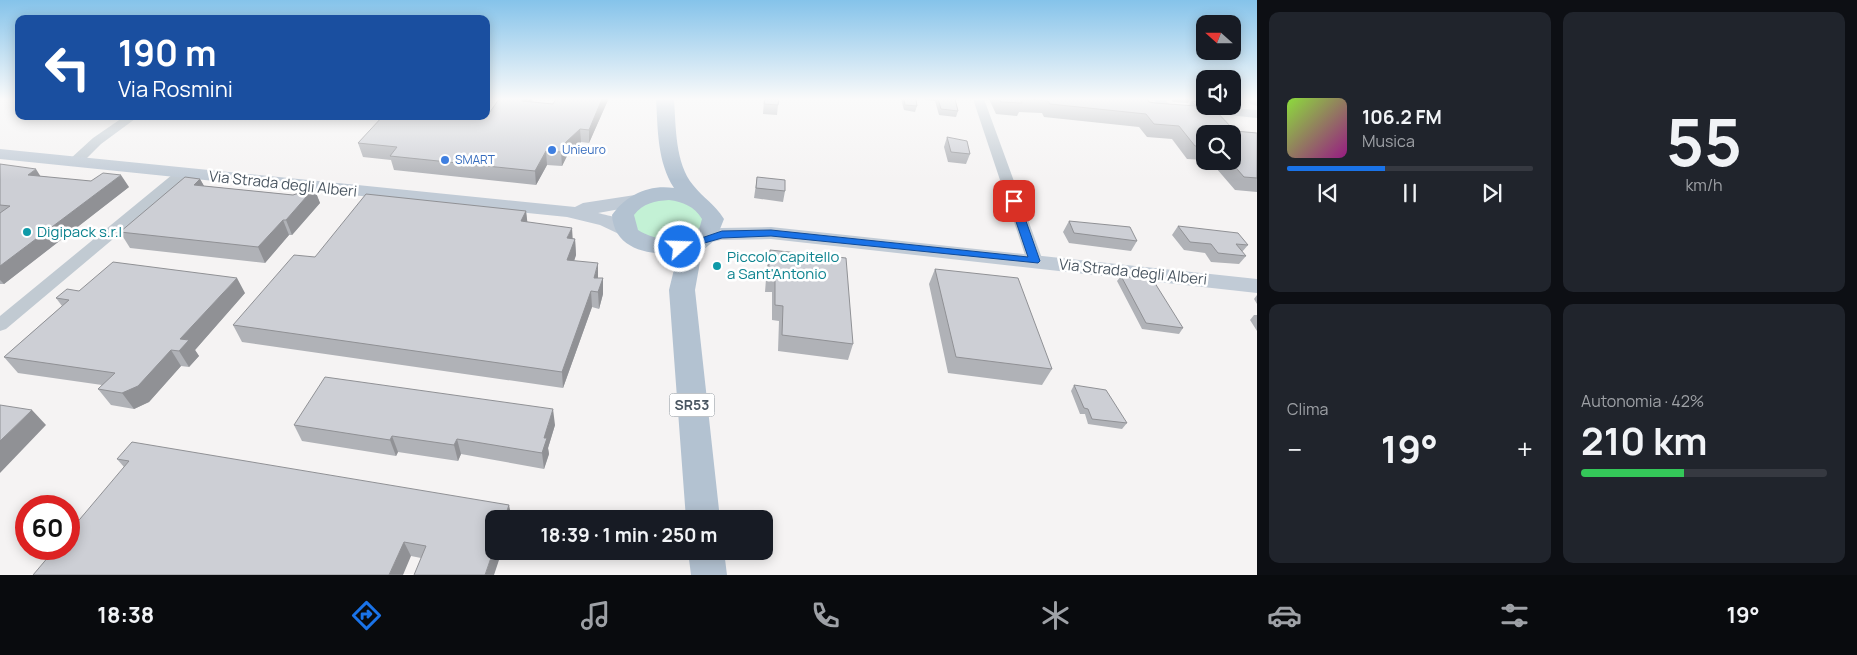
<!DOCTYPE html>
<html lang="it">
<meta charset="utf-8">
<style>
body{margin:0;font-family:Manrope,sans-serif;background:#20242c;color:#f1f3f6;height:100vh;display:flex;flex-direction:column;font-size:19px;white-space:nowrap}
*{box-sizing:border-box;margin:0}
p{font-size:16px;color:#9ea1a6}
.icon{flex:none;width:28px;height:28px;fill:none;stroke:currentColor;stroke-width:2;stroke-linecap:round;stroke-linejoin:round}
.map{position:relative;flex:1;overflow:hidden}
.side{display:flex;flex-direction:column;gap:12px;padding:12px;background:#0d0f14;width:600px}
.side>*{flex:none}
.hud{position:absolute;left:15px;top:15px;width:475px;height:105px;border-radius:10px;box-shadow:0 2px 12px #0003;background:#1a4fa0;color:#fff;overflow:hidden}
.needle{width:32px;rotate:291deg}
.fabs{position:absolute;left:1196px;top:15px;display:grid;gap:10px}
.fabs a{display:grid;place-items:center;width:45px;height:45px;border-radius:10px;background:#171b24;box-shadow:0 2px 12px #0003;font-size:25px}
.speed{position:absolute;left:15px;top:495px;display:flex;gap:10px;font-size:25px;font-weight:700;text-align:center}
.speed>*{display:grid;place-content:center;width:65px;height:65px;border-radius:50%;background:#171b24;box-shadow:0 2px 12px #0003;line-height:1}
.speed .limit{border:8px solid #d22;background:#fff;color:#111}
.pin{position:absolute;display:grid;place-items:center;width:42px;height:42px;color:#fff;margin:-21px;border-radius:10px;box-shadow:0 2px 8px #0006}
.me{position:absolute;width:55px;margin:-28px;rotate:70deg;stroke-linejoin:round;filter:drop-shadow(0 0 4px #0008)}
.turn{display:flex;align-items:center;gap:18px;height:105px;padding:0 20px;font-size:22px}
.turn .icon{width:65px;height:65px;stroke-width:2.5}
.turn b{display:block;font-size:35px;line-height:42px}
.big{font-size:38px;font-weight:700;line-height:1.1}
.side .tile{flex:1;display:flex;flex-direction:column;justify-content:center;gap:8px;min-width:0;padding:0 18px;border-radius:10px;background:#20242c}
.side .dial{align-items:center;gap:0}
.dial b{font-size:65px;line-height:1}
.song{display:flex;align-items:center;gap:15px}
.cover{width:60px;height:60px;border-radius:8px;background:linear-gradient(135deg,hsl(90 70% 55%),hsl(310 70% 35%))}
.played{height:5px;border-radius:2px;background:linear-gradient(90deg,#1a73e8 40%,#363941 40%)}
.keys{display:flex;justify-content:space-around;direction:ltr}
.heat{display:flex;justify-content:space-between;align-items:center;font-size:28px;direction:ltr}
.charge{height:8px;border-radius:4px;background:linear-gradient(90deg,#34c759 42%,#363941 0)}
.side .tiles{flex:1;display:grid;gap:12px;grid-template-columns:repeat(2,1fr)}
.trip{position:absolute;left:485px;top:510px;width:288px;height:50px;border-radius:10px;background:#171b24;box-shadow:0 2px 12px #0003;font-weight:700;line-height:50px;text-align:center}
.dock{display:flex;height:80px;justify-content:space-around;align-items:center;background:#090b0e;color:#9ea1a6}
.dock .icon{width:35px;height:35px}
.dock .selected{color:#1a73e8}
.dock b{font-size:22px;color:#f1f3f6}
main{display:flex;flex:1;min-height:0}
.map>svg:first-child{display:block}
.green{fill:#c3f1d5}
.lines{fill:none;stroke-linecap:round;stroke-linejoin:round}
.street{fill:#c1cad2;fill-rule:evenodd}
.secondary{fill:#c1cbd6;fill-rule:evenodd}
.primary{fill:#b3c2d1;fill-rule:evenodd}
.wall{fill:#b0b2b7}
.shaded-wall{fill:#909195}
.building{fill:#cdcfd5;stroke:#909195}
.route{fill:#1a73e8;stroke:#114b97}
.shop-dot{fill:#3f7fe0;stroke:#fff;stroke-width:2}
.culture-dot{fill:#0f9aa8;stroke:#fff;stroke-width:2}
.labels{text-anchor:middle;stroke-width:5;stroke-linejoin:round;paint-order:stroke}
.far-shop-label{font-size:12px;fill:#366cbe;stroke:#fff;text-anchor:start}
.shield{fill:#fff;stroke:#808990;stroke-width:1}
.shield-label{font-size:14px;font-weight:bold;fill:#4a5661}
.street-label{font-size:15px;fill:#4a5661;stroke:#fff}
.culture-label{font-size:15px;fill:#0d838f;stroke:#fff;text-anchor:start}
</style>
<main>
<div class="map">
<svg width="1257" height="575" viewBox="0 0 1257 575">
<rect width="100%" height="100%" fill="#f5f3f3"/>
<!-- green -->
<path class="green" d="M671,198L698,208L704,223L694,236L671,242L640,235L630,216L641,203Z"/>
<g class="lines">
<!-- street -->
<path class="street" d="M973,99H984L1043,261L1040,265L1035,266L1027,261Z
M1153,99H1165L1171,107L1169,109H1161Z
M1194,106L1257,110V118L1190,111L1188,109Z
M125,116H139L101,144L80,165H70L69,162L70,159L93,138Z
M183,169L188,170L190,173L188,176L6,329L0,331V316L178,170Z"/>
<!-- secondary -->
<path class="secondary" d="M1248,99H1257V106L1251,104Z
M0,149L575,207L583,203L635,195L642,197L645,201L642,205L598,213C610,216 629,219 636,230L633,234L626,236L619,234L600,225L567,217L0,159Z
M771,227L1257,279V293L771,239L721,240L703,244L696,243L693,238L696,233L721,228Z"/>
<!-- primary -->
<path class="primary" d="M656,99H674C676,127 675,163 693,185C704,199 714,203 724,219L716,239L702,251L695,290L720,519H686L669,290L678,253C649,256 614,249 612,215C626,195 649,184 674,188C657,161 658,130 656,99ZM669,200C683,202 694,206 702,219C701,222 700,228 698,230C685,247 652,239 638,230L634,215C643,203 655,201 669,200Z
M688,551H724L727,575H691Z"/>
</g>
<!-- wall -->
<path class="wall" d="M497,99H533L531,102L553,104L608,100L589,143L581,142L567,156L562,166L547,165L536,185L394,170L391,160L363,157L358,143L490,112L499,100Z
M764,99L778,105L777,115L763,114Z
M901,99H916L917,106L915,112L904,110Z
M918,99H955L958,111L956,117L939,115L935,101Z
M989,99H1147L1149,102L1189,106L1191,101L1235,131L1257,133V192L1235,190L1210,161H1232L1205,134V160L1187,159L1172,139L1147,137L1139,127L1044,117L1042,113L1019,112L1017,116L996,114Z
M1171,99H1190L1188,103L1173,102Z
M947,137L970,154L966,164L948,162L944,147Z
M0,164L40,176L129,187L4,284H0Z
M757,177L785,191L783,202L754,198Z
M200,179L204,186L293,195L314,188L320,203L292,235H289L265,263L130,248L120,232Z
M526,211L527,222L575,239L576,255L574,261L598,278H603V294L599,309L592,307L563,388L242,342L233,325L315,257Z
M1069,221L1137,241L1131,251L1069,243L1063,232Z
M1178,226L1248,245L1242,252L1246,256L1239,264L1211,262L1205,253L1184,250L1172,235Z
M770,250L853,344L848,360L778,351L779,321L772,320V292H765L767,266Z
M935,269L1052,369L1042,385L948,373L929,284Z
M1121,276L1183,328L1179,334L1142,329L1117,281Z
M79,291L245,293L195,350L199,356L189,367L181,366L149,402L134,409L111,405L98,389L102,385L18,373L4,357L62,306L56,298Z
M1257,295V304L1254,299Z
M1254,315H1257V331L1250,320Z
M1074,385L1127,423L1122,429L1088,424L1085,414H1080L1071,391Z
M294,425H555L548,448L549,454L544,469L461,454L458,461L398,452L396,456L302,441Z
M117,459L509,505L421,558L411,556L124,467Z"/>
<!-- shaded-wall -->
<path class="shaded-wall" d="M523,99H533L523,114L522,101Z
M602,99H608V100L589,143V130Z
M580,129L581,142L567,156L562,166L561,152L566,142Z
M546,151L547,165L536,185L535,171Z
M36,169L44,182L28,175Z
M121,175L129,187L4,284L0,280V266Z
M200,179L208,193L194,185Z
M314,188L320,203L292,235L286,220Z
M526,211L528,227L521,221Z
M283,220L289,235L265,263L258,247Z
M572,228L573,243L567,238Z
M575,239L576,255L569,276L567,260Z
M598,263V279L594,278Z
M237,278L245,293L195,350L199,356L189,367L179,351L180,339Z
M603,278V294L599,309L598,292Z
M591,291L592,307L563,388L562,372Z
M171,350L181,366L149,402L134,409L122,393Z
M553,409L555,425L548,448L549,454L544,469L542,453L544,438Z
M32,410L46,425L0,473V441Z
M392,436L398,452L396,456L390,440Z
M457,439L461,454L458,461L454,445Z
M509,505L512,519H504Z
M404,542L411,556L403,575H389Z
M494,549V551H502L494,575H485Z"/>
<!-- building -->
<path class="building" d="M499,99H523L522,101L553,104L556,99H602L589,130L580,129L566,142L561,152L546,151L535,171L390,156L397,147L358,143L383,116H486V112H490Z
M765,99H779L778,105L764,104Z
M904,99H916L917,106L905,105Z
M938,99H955L958,111L941,109Z
M1000,99H1020L1022,103L1001,102Z
M1030,99H1147L1149,102L1155,103L1196,106L1191,101L1205,103V106H1211L1235,131L1257,133V178L1244,177L1230,161H1232V134H1205V146H1195L1179,126L1154,124L1146,114L1050,104L1048,101Z
M947,137L967,141L970,154L951,152Z
M0,164L36,169L28,175L91,181L103,173L121,175L0,266V213L10,206L0,205Z
M185,177L200,179L194,185L293,195L314,188L286,220H283L258,247L120,232Z
M757,177L785,180V191L756,188Z
M366,194L526,211L521,221L572,228L567,238L575,239L567,260L598,263L594,278H603L598,292L591,291L562,372L233,325L294,255L315,257Z
M1069,221L1130,227L1137,241L1074,233Z
M1178,226L1238,233L1248,245L1236,244L1246,256L1218,253L1211,244L1190,242Z
M770,250L846,258L853,344L782,335L783,306L775,305V277L768,276Z
M113,262L237,278L180,339L189,340L179,351L171,350L138,386L122,393L98,389L115,373L4,357L69,300L56,298L67,289L79,291Z
M935,269L1018,278L1052,369L956,357Z
M1121,276L1153,280L1183,328L1146,323Z
M325,377L553,409L544,438H547L542,453L457,439L454,445L392,436L390,440L294,425Z
M1074,385L1106,390L1127,423L1092,419L1088,409L1084,408Z
M0,405L32,410L0,441Z
M132,442L509,505L504,519H494V549L485,575H414L426,546L404,542L389,575H33L55,549H69V532L129,461L117,459Z"/>
<!-- sky -->
<linearGradient id="sky" x2="0" y2="1"><stop stop-color="#85c3ea"/><stop offset="0.55" stop-color="#fafafa"/><stop offset="1" stop-color="#fafafa" stop-opacity="0"/></linearGradient>
<rect width="1257" height="180" fill="url(#sky)"/>
<!-- route -->
<path class="route" d="M1014,198L1019,201L1040,261L1038,263L771,236L722,238L680,250L675,247L722,231L771,230L1028,257L1009,201Z"/>
<!-- markers -->
<g class="shop-dot">
<circle cx="552" cy="150" r="5"/>
<circle cx="445" cy="160" r="5"/>
</g>
<g class="culture-dot">
<circle cx="27" cy="232" r="5"/>
<circle cx="717" cy="266" r="5"/>
</g>
<g class="labels">
<!-- far-shop labels -->
<g class="far-shop-label">
<text x="562" y="154">Unieuro</text>
<text x="455" y="164">SMART</text>
</g>
<!-- shield labels -->
<rect class="shield" x="669.5" y="393.5" width="45" height="23" rx="4"/>
<g class="shield-label">
<text x="692" y="410">SR53</text>
</g>
<!-- street labels -->
<g class="street-label">
<text transform="translate(283 184) rotate(6)" y="5">Via Strada degli Alberi</text>
<text transform="translate(1133 272) rotate(6)" y="5">Via Strada degli Alberi</text>
</g>
<!-- culture labels -->
<g class="culture-label">
<text x="37" y="237">Digipack s.r.l</text>
<text x="727" y="262">Piccolo capitello<tspan x="727" dy="17">a Sant'Antonio</tspan></text>
</g>
</g>
</svg>
<div class="fabs">
<a><svg class="needle" viewBox="-14 -14 28 28"><path d="M0-13l5 13h-10z" fill="#e53935"/><path d="M0 13l5-13h-10z" fill="#9ea1a6"/></svg></a>
<a><svg class="icon" aria-label="sound" viewBox="0 0 24 24"><path d="M4 9h4l5-4v14l-5-4H4zM17 9q2 3 0 6"/></svg></a>
<a><svg class="icon" aria-label="search" viewBox="0 0 24 24"><circle cx="10" cy="10" r="6"/><path d="M15 15l6 6"/></svg></a>
</div>
<div class="speed"><div class="limit">60</div></div>
<div class="pin" style="left:1014px;top:201px;background:#d93025"><svg class="icon" aria-label="arrive" viewBox="0 0 24 24"><path d="M6 21V4h12l-3 4 3 4H6"/></svg></div>
<svg class="me" style="left:680px;top:247px" viewBox="-20 -20 40 40"><circle r="17" fill="#1a73e8" stroke="#fff" stroke-width="3"/><path d="M0-11L8 9 0 5-8 9z" fill="#fff"/></svg>
<div class="trip">18:39 · 1 min · 250 m</div>
<div class="hud">
<div class="turn"><svg class="icon" aria-label="left" viewBox="0 0 24 24"><path d="M17 20v-9H6M10 6l-5 5 5 5"/></svg><div><b>190 m</b>Via Rosmini</div></div>
</div>
</div>
<section class="side">
<div class="tiles">
<div class="tile">
<div class="song"><i class="cover"></i><div><b>106.2 FM</b><p>Musica</p></div></div>
<div class="played"></div>
<div class="keys"><svg class="icon" aria-label="previous" viewBox="0 0 24 24"><path d="M18 5L8 12l10 7zM5 5v14"/></svg><svg class="icon" aria-label="pause" viewBox="0 0 24 24"><path d="M8 5v14M16 5v14"/></svg><svg class="icon" aria-label="next" viewBox="0 0 24 24"><path d="M6 5l10 7-10 7zM19 5v14"/></svg></div>
</div>
<div class="tile dial"><b>55</b><p>km/h</p></div>
<div class="tile"><p>Clima</p>
<div class="heat"><a>−</a><b class="big">19°</b><a>+</a></div>
</div>
<div class="tile"><p>Autonomia · 42%</p><b class="big">210 km</b><div class="charge"></div></div>
</div>
</section>
</main>
<nav class="dock">
<b>18:38</b>
<svg class="icon selected" aria-label="directions" viewBox="0 0 24 24"><path d="M12 3l9 9-9 9-9-9zM9 14v-3h6M13 9l2 2-2 2"/></svg>
<svg class="icon" aria-label="music" viewBox="0 0 24 24"><path d="M9 18V5l10-2v13"/><circle cx="6" cy="18" r="3"/><circle cx="16" cy="16" r="3"/></svg>
<svg class="icon" aria-label="phone" viewBox="0 0 24 24"><path d="M5 4h4l2 5-3 2q2 4 5 5l2-3 5 2v4C11 20 4 13 5 4z"/></svg>
<svg class="icon" aria-label="climate" viewBox="0 0 24 24"><path d="M12 3v18M4 7l16 10M4 17L20 7"/></svg>
<svg class="icon" aria-label="car" viewBox="0 0 24 24"><path d="M5 17H2v-5l4-1 3-4h7l3 4 3 1v5h-3M9 17h6M6 11h13"/><circle cx="7" cy="17" r="2"/><circle cx="17" cy="17" r="2"/></svg>
<svg class="icon" aria-label="filters" viewBox="0 0 24 24"><path d="M4 7h16M4 17h16"/><circle cx="9" cy="7" r="2"/><circle cx="15" cy="17" r="2"/></svg>
<b>19°</b>
</nav>
